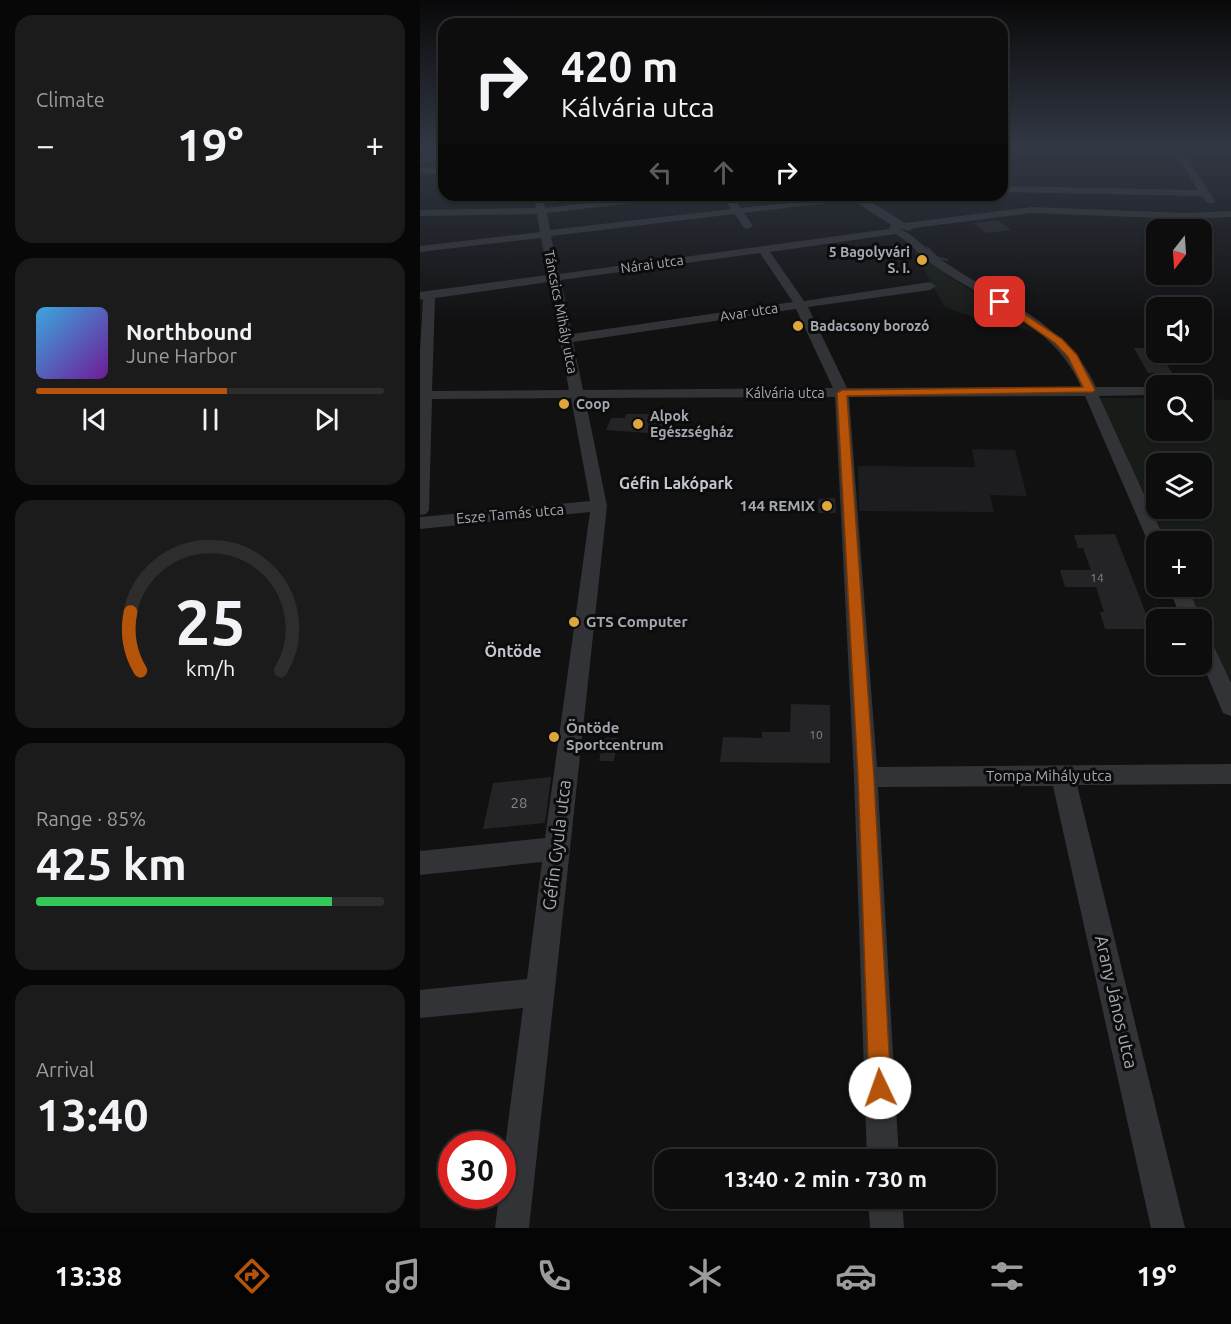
<!DOCTYPE html>
<meta charset="utf-8">
<style>
body{margin:0;font-family:Ubuntu,sans-serif;background:#1b1b1c;color:#f1f3f6;height:100vh;display:flex;flex-direction:column;font-size:22px;white-space:nowrap}
*{box-sizing:border-box;margin:0}
p{font-size:20px;color:#9a9c9e}
.icon{flex:none;width:33px;height:33px;fill:none;stroke:currentColor;stroke-width:2;stroke-linecap:round;stroke-linejoin:round}
.map{position:relative;flex:1;overflow:hidden}
.side{display:flex;flex-direction:column;gap:15px;padding:15px;background:#070708;width:420px}
.side>*{flex:none}
.top-card{position:absolute;left:18px;top:18px;width:570px;height:183px;border-radius:18px;box-shadow:0 2px 4px #0004,0 0 0 2px #2d2d2e;background:#0d0d0e;color:#f1f3f6;overflow:hidden}
.needle{width:39px;rotate:197deg}
.buttons{position:absolute;left:726px;top:219px;display:grid;gap:12px}
.buttons a{display:grid;place-items:center;width:66px;height:66px;border-radius:12px;background:#0d0d0e;box-shadow:0 2px 4px #0004,0 0 0 2px #2d2d2e;font-size:30px}
.speed{position:absolute;left:18px;top:1131px;display:flex;gap:12px;font-size:30px;font-weight:700;text-align:center}
.speed>*{display:grid;place-content:center;width:78px;height:78px;border-radius:50%;background:#0d0d0e;box-shadow:0 2px 4px #0004,0 0 0 2px #2d2d2e;line-height:1}
.speed .limit{border:9px solid #d22;background:#fff;color:#111}
.pin{position:absolute;display:grid;place-items:center;width:51px;height:51px;color:#fff;margin:-26px;border-radius:12px;box-shadow:0 3px 9px #0006}
.me{position:absolute;width:66px;margin:-33px;rotate:357deg;stroke-linejoin:round;filter:drop-shadow(0 0 4px #0008)}
.turn{display:flex;align-items:center;gap:21px;height:126px;padding:0 24px;font-size:27px}
.turn .icon{width:78px;height:78px;stroke-width:2.5}
.turn b{display:block;font-size:42px;line-height:51px}
.lanes{display:flex;align-items:center;height:57px;padding:0 24px;background:#0003;justify-content:center;gap:30px;direction:ltr}
.lanes .off{opacity:.35}
.big{font-size:45px;font-weight:600;line-height:1.1}
.side .card{flex:1;display:flex;flex-direction:column;justify-content:center;gap:9px;min-width:0;padding:0 21px;border-radius:18px;background:#1b1b1c}
.side .dial{align-items:center;gap:0}
.dial svg{height:156px;overflow:visible;fill:none;stroke:#2d2d2e;stroke-width:7;stroke-linecap:round;text-anchor:middle}
.dial text{fill:#f1f3f6;stroke:none}
.song{display:flex;align-items:center;gap:18px}
.cover{width:72px;height:72px;border-radius:9px;background:linear-gradient(135deg,hsl(200 70% 55%),hsl(280 70% 35%))}
.played{height:6px;border-radius:3px;background:linear-gradient(90deg,#b45309 55%,#2d2d2e 55%)}
.keys{display:flex;justify-content:space-around;direction:ltr}
.heat{display:flex;justify-content:space-between;align-items:center;font-size:33px;direction:ltr}
.charge{height:9px;border-radius:4px;background:linear-gradient(90deg,#34c759 85%,#2d2d2e 0)}
.trip{position:absolute;left:234px;top:1149px;width:342px;height:60px;border-radius:18px;background:#0d0d0e;box-shadow:0 2px 4px #0004,0 0 0 2px #2d2d2e;font-weight:600;line-height:60px;text-align:center}
.tab-bar{display:flex;height:96px;justify-content:space-around;align-items:center;background:#050506;color:#9a9c9e}
.tab-bar .icon{width:42px;height:42px}
.tab-bar .current{color:#b45309}
.tab-bar b{font-size:27px;color:#f1f3f6}
main{display:flex;flex:1;min-height:0}
.map>svg:first-child{display:block}
.built{fill:#1d1d1f}
.green{fill:#181c18;fill-rule:evenodd}
.lines{fill:none;stroke-linecap:round;stroke-linejoin:round}
.stream{stroke:#292f34;stroke-width:2}
.building{fill:#242426}
.minor{fill:#323337;fill-rule:evenodd}
.route{fill:#b45309;stroke:#753606;stroke-width:1.5}
.poi-dot{fill:#dda73e;stroke:#0c0c0d;stroke-width:2}
.labels{text-anchor:middle;stroke-width:6;stroke-linejoin:round;paint-order:stroke}
.number-label{font-size:12px;fill:#83868e}
.far-poi-label{font-size:14px;font-weight:bold;fill:#a4a8b1;stroke:#0c0c0d;text-anchor:start}
.far-street-label{font-size:14px;fill:#a4a8b1;stroke:#0c0c0d}
.poi-label{font-size:15px;font-weight:bold;fill:#a4a8b1;stroke:#0c0c0d;text-anchor:start}
.street-label{font-size:15px;fill:#a4a8b1;stroke:#0c0c0d}
.near-number-label{font-size:15px;fill:#83868e}
.neighbourhood-label{font-size:16px;font-weight:bold;fill:#c4c7ce;stroke:#0c0c0d}
.near-street-label{font-size:18px;fill:#a4a8b1;stroke:#0c0c0d}
</style>
<main>
<section class="side">
<div class="card"><p>Climate</p>
<div class="heat"><a>−</a><b class="big">19°</b><a>+</a></div>
</div>
<div class="card">
<div class="song"><i class="cover"></i><div><b>Northbound</b><p>June Harbor</p></div></div>
<div class="played"></div>
<div class="keys"><svg class="icon" aria-label="previous" viewBox="0 0 24 24"><path d="M18 5L8 12l10 7zM5 5v14"/></svg><svg class="icon" aria-label="pause" viewBox="0 0 24 24"><path d="M8 5v14M16 5v14"/></svg><svg class="icon" aria-label="next" viewBox="0 0 24 24"><path d="M6 5l10 7-10 7zM19 5v14"/></svg></div>
</div>
<div class="card dial"><svg viewBox="0 0 100 80">
<path d="M14 69A42 42 0 1 1 86 69"/>
<path d="M14 69A42 42 0 0 1 9 39" stroke="#b45309"/>
<text x="50" y="56" font-size="32" font-weight="700">25</text>
<text x="50" y="72" font-size="11">km/h</text>
</svg></div>
<div class="card"><p>Range · 85%</p><b class="big">425 km</b><div class="charge"></div></div>
<div class="card"><p>Arrival</p><b class="big">13:40</b></div>
</section>
<div class="map">
<svg width="811" height="1228" viewBox="0 0 811 1228">
<rect width="100%" height="100%" fill="#111112"/>
<!-- built -->
<path class="built" d="M552,449L595,450L607,496L570,495L574,512L439,511L438,466L555,467Z"/>
<!-- green -->
<path class="green" d="M496,250L530,277L616,332L539,313L524,306L494,251Z
M680,398H725L736,402V430H782V399L811,400V684L766,587L782,586V542L746,541ZM736,464H782V508H736Z"/>
<g class="lines">
<!-- stream -->
<path class="stream" d="M507,247L518,258
M516,257L527,260"/>
</g>
<!-- building -->
<path class="building" d="M578,220L591,230L566,233L553,223Z
M714,348H736V352H740L752,373H728Z
M206,414H233L232,418H249L245,430H229L228,433L186,430L191,418H205Z
M415,498L416,513H398V499Z
M695,534L732,629H685L680,612H684L676,587H645L640,570H671L663,548H658L654,535Z
M371,704L410,705V763L300,762L303,737L342,738V732H370Z
M184,738H198L194,761H179Z
M131,777L125,823L63,829L73,783Z"/>
<g class="lines">
<!-- minor -->
<path class="minor" d="M753,149H761L795,201L793,203H787L782,196L582,192V186L778,190Z
M24,151V157L0,164V158Z
M0,167L24,169V175L0,173Z
M113,195H123L125,208L232,195H262L257,198L127,213L130,230L311,209L302,195H312L321,208L439,195L485,223L612,207L766,213L811,211V217L766,219L612,213L494,228L489,231L479,228C496,236 507,251 523,261C578,299 646,322 676,387H724L726,382L740,378L759,383L761,386H736V392L730,395L679,396L746,542H736V548L731,546L728,542L665,396L429,397L457,767L811,764V784L657,785L765,1228H731L633,786L458,787L479,1160H447L434,777L415,397L165,398L187,506L109,1228H75L79,1196H82V1169L103,1008L0,1018V990L107,979L122,862L0,875V851L125,838L170,512L0,529V517L170,501L151,398L12,399L9,510L6,514L0,515V351L3,299L0,300V292L128,275L121,238L0,252V246L120,232L117,214L0,216V210L116,208ZM433,200L471,225L469,229L139,274L131,236L315,214L324,228L328,229L333,226L324,213ZM476,234C491,243 501,257 515,266C567,302 635,325 661,387L427,388L388,307L510,290L516,286L510,282L384,301L350,252ZM340,253L373,302L152,334L141,280ZM129,282L149,390L12,391L15,298ZM376,309L413,388L163,390L153,342Z
M748,586H767L782,620V621L762,620Z
M782,633L789,636L811,683V716L803,713L782,663Z
M448,1198H482L484,1228H450Z"/>
</g>
<!-- sky -->
<linearGradient id="sky" x2="0" y2="1"><stop stop-color="#09090a"/><stop offset="0.46" stop-color="#323844"/><stop offset="1" stop-color="#323844" stop-opacity="0"/></linearGradient>
<rect width="811" height="321" fill="url(#sky)"/>
<!-- route -->
<path class="route" d="M577,300H583L642,339L657,355L675,390L673,392L427,396L454,777L471,1088L468,1095L460,1099L453,1095L449,1088L438,777L417,393L422,390L663,387L648,357L635,343L577,303Z"/>
<!-- markers -->
<g class="poi-dot">
<circle cx="502" cy="260" r="6"/>
<circle cx="378" cy="326" r="6"/>
<circle cx="144" cy="404" r="6"/>
<circle cx="218" cy="424" r="6"/>
<circle cx="407" cy="506" r="6"/>
<circle cx="154" cy="622" r="6"/>
<circle cx="134" cy="737" r="6"/>
</g>
<g class="labels">
<!-- number labels -->
<g class="number-label">
<text x="677" y="582">14</text>
<text x="396" y="739">10</text>
</g>
<!-- far-poi labels -->
<g class="far-poi-label">
<text x="490" y="257" text-anchor="end">5 Bagolyvári<tspan x="490" dy="16">S. I.</tspan></text>
<text x="390" y="331">Badacsony borozó</text>
<text x="156" y="409">Coop</text>
<text x="230" y="421">Alpok<tspan x="230" dy="16">Egészségház</tspan></text>
</g>
<!-- far-street labels -->
<g class="far-street-label">
<text transform="translate(232 264) rotate(-8)" y="5">Nárai utca</text>
<text transform="translate(141 312) rotate(79)" y="5">Táncsics Mihály utca</text>
<text transform="translate(329 312) rotate(-9)" y="5">Avar utca</text>
<text x="365" y="398">Kálvária utca</text>
</g>
<!-- poi labels -->
<g class="poi-label">
<text x="395" y="511" text-anchor="end">144 REMIX</text>
<text x="166" y="627">GTS Computer</text>
<text x="146" y="733">Öntöde<tspan x="146" dy="17">Sportcentrum</tspan></text>
</g>
<!-- street labels -->
<g class="street-label">
<text transform="translate(90 514) rotate(-5)" y="5">Esze Tamás utca</text>
<text x="629" y="781">Tompa Mihály utca</text>
</g>
<!-- near-number labels -->
<g class="near-number-label">
<text x="99" y="808">28</text>
</g>
<!-- neighbourhood labels -->
<g class="neighbourhood-label">
<text x="256" y="489">Géfin Lakópark</text>
<text x="93" y="657">Öntöde</text>
</g>
<!-- near-street labels -->
<g class="near-street-label">
<text transform="translate(137 845) rotate(-83)" y="6">Géfin Gyula utca</text>
<text transform="translate(696 1002) rotate(77)" y="6">Arany János utca</text>
</g>
</g>
</svg>
<div class="buttons">
<a><svg class="needle" viewBox="-14 -14 28 28"><path d="M0-13l5 13h-10z" fill="#e53935"/><path d="M0 13l5-13h-10z" fill="#9a9c9e"/></svg></a>
<a><svg class="icon" aria-label="sound" viewBox="0 0 24 24"><path d="M4 9h4l5-4v14l-5-4H4zM17 9q2 3 0 6"/></svg></a>
<a><svg class="icon" aria-label="search" viewBox="0 0 24 24"><circle cx="10" cy="10" r="6"/><path d="M15 15l6 6"/></svg></a>
<a><svg class="icon" aria-label="layers" viewBox="0 0 24 24"><path d="M12 4l9 5-9 5-9-5zM3 14l9 5 9-5"/></svg></a>
<a>+</a>
<a>−</a>
</div>
<div class="speed"><div class="limit">30</div></div>
<div class="pin" style="left:580px;top:302px;background:#d93025"><svg class="icon" aria-label="arrive" viewBox="0 0 24 24"><path d="M6 21V4h12l-3 4 3 4H6"/></svg></div>
<svg class="me" style="left:460px;top:1088px" viewBox="-20 -20 40 40"><circle r="19" fill="#fff"/><path d="M0-13L10 11 0 6-10 11z" fill="#b45309"/></svg>
<div class="trip">13:40 · 2 min · 730 m</div>
<div class="top-card">
<div class="turn"><svg class="icon" aria-label="right" viewBox="0 0 24 24"><path d="M7 20v-9h11M14 6l5 5-5 5"/></svg><div><b>420 m</b>Kálvária utca</div></div>
<div class="lanes"><svg class="icon off" aria-label="left" viewBox="0 0 24 24"><path d="M17 20v-9H6M10 6l-5 5 5 5"/></svg><svg class="icon off" aria-label="ahead" viewBox="0 0 24 24"><path d="M12 20V5M6 11l6-6 6 6"/></svg><svg class="icon" aria-label="right" viewBox="0 0 24 24"><path d="M7 20v-9h11M14 6l5 5-5 5"/></svg></div>
</div>
</div>
</main>
<nav class="tab-bar">
<b>13:38</b>
<svg class="icon current" aria-label="directions" viewBox="0 0 24 24"><path d="M12 3l9 9-9 9-9-9zM9 14v-3h6M13 9l2 2-2 2"/></svg>
<svg class="icon" aria-label="music" viewBox="0 0 24 24"><path d="M9 18V5l10-2v13"/><circle cx="6" cy="18" r="3"/><circle cx="16" cy="16" r="3"/></svg>
<svg class="icon" aria-label="phone" viewBox="0 0 24 24"><path d="M5 4h4l2 5-3 2q2 4 5 5l2-3 5 2v4C11 20 4 13 5 4z"/></svg>
<svg class="icon" aria-label="climate" viewBox="0 0 24 24"><path d="M12 3v18M4 7l16 10M4 17L20 7"/></svg>
<svg class="icon" aria-label="car" viewBox="0 0 24 24"><path d="M5 17H2v-5l4-1 3-4h7l3 4 3 1v5h-3M9 17h6M6 11h13"/><circle cx="7" cy="17" r="2"/><circle cx="17" cy="17" r="2"/></svg>
<svg class="icon" aria-label="filters" viewBox="0 0 24 24"><path d="M4 7h16M4 17h16"/><circle cx="9" cy="7" r="2"/><circle cx="15" cy="17" r="2"/></svg>
<b>19°</b>
</nav>
